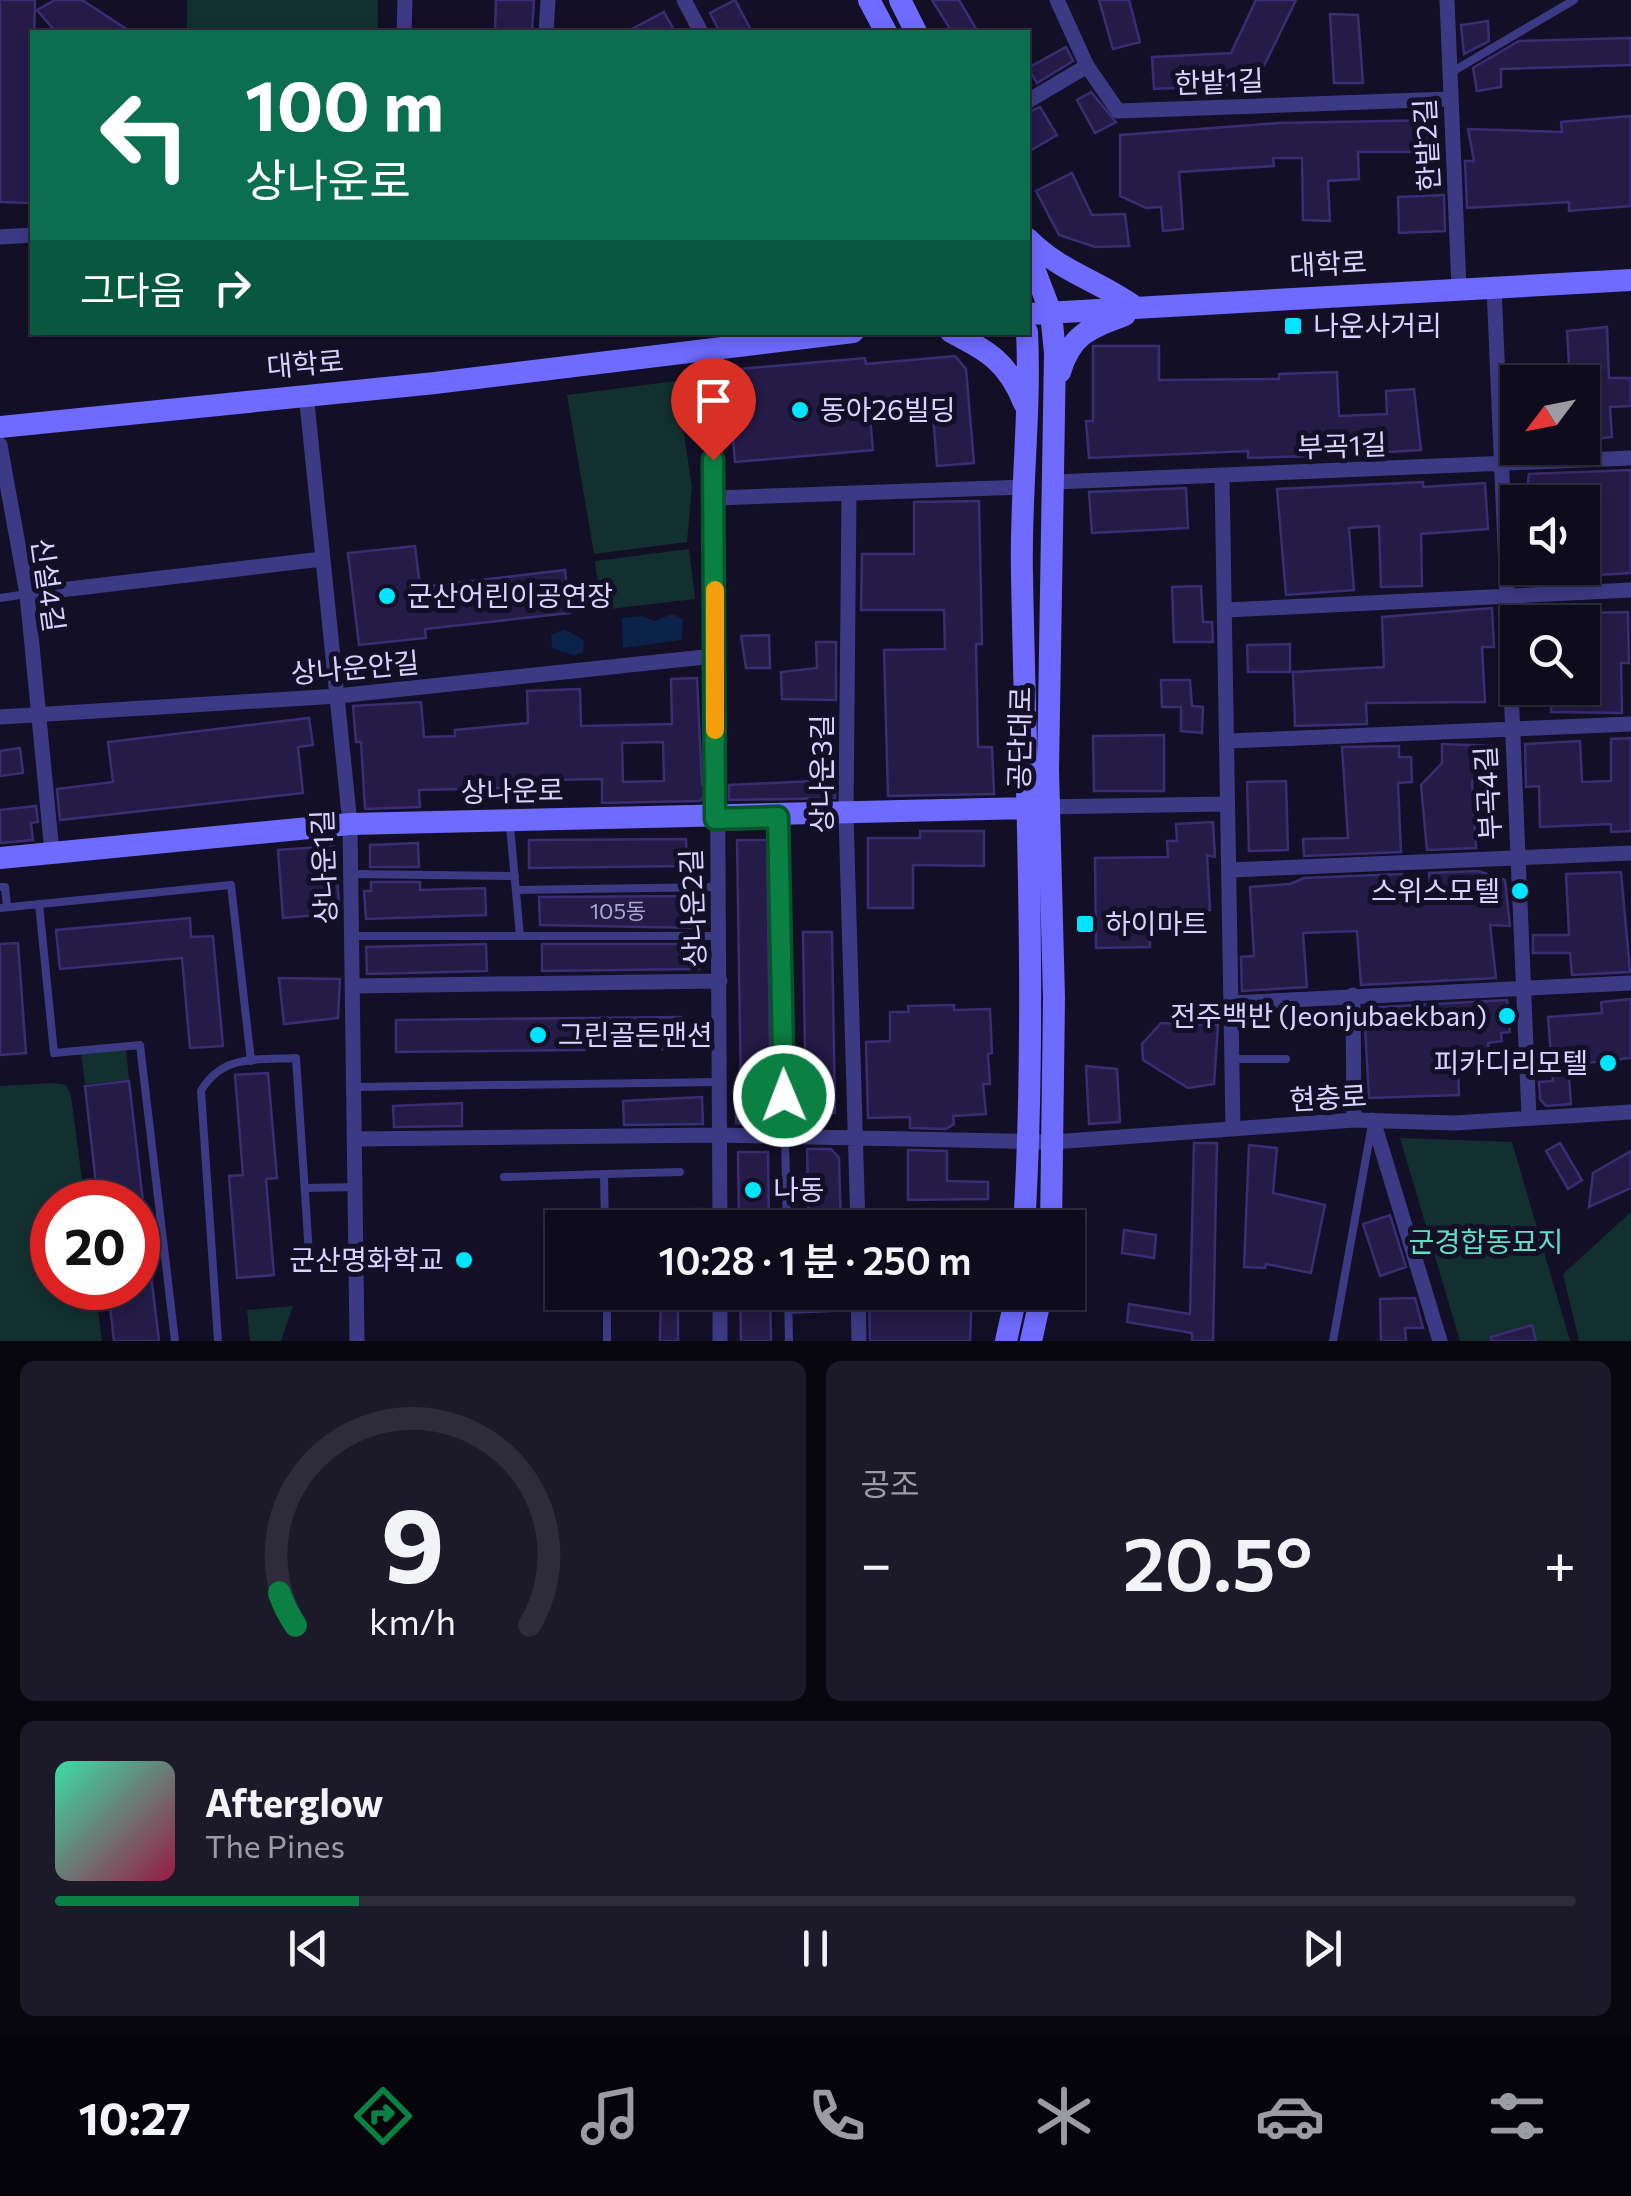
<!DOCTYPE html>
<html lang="ko">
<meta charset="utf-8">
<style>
body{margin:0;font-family:Commissioner,"Noto Sans KR",sans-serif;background:#1c1929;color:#f1f3f6;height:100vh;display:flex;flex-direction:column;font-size:38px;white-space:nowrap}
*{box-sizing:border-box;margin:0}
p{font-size:32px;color:#9b9ba3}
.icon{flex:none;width:55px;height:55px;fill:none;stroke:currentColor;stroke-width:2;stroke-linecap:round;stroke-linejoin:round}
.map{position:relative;height:1341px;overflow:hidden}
.details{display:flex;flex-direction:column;gap:20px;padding:20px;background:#08060f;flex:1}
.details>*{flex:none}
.banner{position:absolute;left:30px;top:30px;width:1000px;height:305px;border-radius:0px;box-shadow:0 5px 15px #0003,0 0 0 2px #2e2b3b;background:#0b6e4f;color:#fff;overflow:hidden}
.needle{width:65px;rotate:238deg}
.controls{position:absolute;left:1500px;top:365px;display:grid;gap:20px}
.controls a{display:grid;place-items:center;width:100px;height:100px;border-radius:0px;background:#0e0b1c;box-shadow:0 5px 15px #0003,0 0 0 2px #2e2b3b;font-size:50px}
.speed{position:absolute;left:30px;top:1180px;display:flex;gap:20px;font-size:50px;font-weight:700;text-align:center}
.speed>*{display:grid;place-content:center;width:130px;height:130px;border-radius:50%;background:#0e0b1c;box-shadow:0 5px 15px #0003,0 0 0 2px #2e2b3b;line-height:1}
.speed .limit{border:15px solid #d22;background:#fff;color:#111}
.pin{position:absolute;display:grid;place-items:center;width:85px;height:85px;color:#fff;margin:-102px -42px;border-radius:50% 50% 50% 0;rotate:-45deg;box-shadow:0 0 10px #0007}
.pin .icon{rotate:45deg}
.me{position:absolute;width:110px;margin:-55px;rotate:359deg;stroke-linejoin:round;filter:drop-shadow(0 0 8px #0008)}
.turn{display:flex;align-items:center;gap:35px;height:210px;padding:0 50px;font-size:45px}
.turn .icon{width:130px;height:130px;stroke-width:2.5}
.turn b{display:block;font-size:70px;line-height:85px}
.then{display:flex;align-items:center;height:95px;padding:0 50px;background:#0003;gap:20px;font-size:38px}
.big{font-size:75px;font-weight:600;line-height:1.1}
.details .tile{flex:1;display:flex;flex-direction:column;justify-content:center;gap:15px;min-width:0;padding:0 35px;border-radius:15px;background:#1c1929}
.details .dial{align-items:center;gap:0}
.dial svg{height:260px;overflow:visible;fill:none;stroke:#2e2b3b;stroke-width:7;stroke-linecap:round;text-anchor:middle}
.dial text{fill:#f1f3f6;stroke:none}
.song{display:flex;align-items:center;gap:30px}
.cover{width:120px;height:120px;border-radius:15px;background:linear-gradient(135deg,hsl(160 70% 55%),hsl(340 70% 35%))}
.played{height:10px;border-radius:5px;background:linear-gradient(90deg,#0b8043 20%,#2e2b3b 20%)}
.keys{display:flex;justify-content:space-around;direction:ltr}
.heat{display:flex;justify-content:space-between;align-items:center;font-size:55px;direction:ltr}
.details .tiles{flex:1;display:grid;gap:20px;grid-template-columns:1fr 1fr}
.tile:last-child{grid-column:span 2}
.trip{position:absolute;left:545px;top:1210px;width:540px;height:100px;border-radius:0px;background:#0e0b1c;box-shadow:0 5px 15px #0003,0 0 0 2px #2e2b3b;font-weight:600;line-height:100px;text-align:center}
.menu{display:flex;height:160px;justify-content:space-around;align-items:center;background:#06040b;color:#9b9ba3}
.menu .icon{width:70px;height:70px}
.menu .current{color:#0b8043}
.menu b{font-size:45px;color:#f1f3f6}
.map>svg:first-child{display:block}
.green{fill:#12302f}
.water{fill:#0c2248}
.building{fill:#241b47;stroke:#3b2d73;stroke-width:2.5;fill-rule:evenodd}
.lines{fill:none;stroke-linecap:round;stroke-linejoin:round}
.lane{stroke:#3d3a85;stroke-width:8}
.street{stroke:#3d3a85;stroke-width:15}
.secondary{stroke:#6f6bff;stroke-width:22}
.route-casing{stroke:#07532c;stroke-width:25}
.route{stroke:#0b8043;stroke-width:18}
.slow{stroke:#f59e0b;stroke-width:18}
.poi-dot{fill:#00e5ff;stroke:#130f26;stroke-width:4}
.labels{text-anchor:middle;stroke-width:10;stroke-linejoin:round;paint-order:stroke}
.number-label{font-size:22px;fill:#aca6d1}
.street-label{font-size:28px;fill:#d9d4ff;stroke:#130f26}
.poi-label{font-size:28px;fill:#d9d4ff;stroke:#130f26;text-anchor:start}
.park-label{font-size:28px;fill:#5fe0c0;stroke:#130f26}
</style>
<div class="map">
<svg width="1631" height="1341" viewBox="0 0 1631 1341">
<rect width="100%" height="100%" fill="#130f26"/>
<!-- green -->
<path class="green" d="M187,0H378V32H187Z
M676,381L692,487L687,542L594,554L567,395Z
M689,549L695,599L601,610L595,561Z
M126,1048L129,1080L85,1084L81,1052Z
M54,1083L66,1085L71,1096L85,1202H52V1288H95L102,1341H0V1086Z
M1400,1138L1512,1142L1570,1341H1460Z
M1631,1212V1341H1579L1563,1274Z
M293,1306L281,1341H250L247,1310Z"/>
<!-- water -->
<path class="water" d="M672,614L683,619L682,640L623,648L622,618L641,616L655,621Z
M564,629L584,640L583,653L573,655L552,648L551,635Z"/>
<!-- building -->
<path class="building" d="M0,0H35L30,203L0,202Z
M55,0H82L131,32H56L37,10Z
M496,0H534L532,32H495Z
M735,0L752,32H720L710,13Z
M932,0H959L978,32H952Z
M1099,0H1129L1140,42L1113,49Z
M1256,0H1296L1262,70L1263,84L1154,89L1152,57L1231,53Z
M664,12L675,32H626Z
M1330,14L1358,15L1363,83H1334Z
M1488,21L1489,41L1464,54L1461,25Z
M1631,38V65L1501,69V87L1477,91L1473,68L1519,41Z
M1066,47L1073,61L1037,83L1028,68Z
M1091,92L1116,122L1095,133L1077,100Z
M1040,107L1057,135L1028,152V112Z
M1631,116V206L1569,211V202L1467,208L1465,161H1474L1468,129L1562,132L1561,122Z
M1438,120L1439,152H1358L1359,179L1328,181L1330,221L1303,220L1302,158H1273L1274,166L1179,172L1183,229L1163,231L1161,207L1146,208L1120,196V135L1279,123Z
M1072,173L1092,215L1125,214L1129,246L1095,247L1059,235L1036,191Z
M1444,195L1445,231L1399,233L1398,197Z
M1607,327L1609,378H1631V406L1610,407L1612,437L1582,440V382H1570L1567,331Z
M1093,346H1159V380L1279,379V374L1337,372L1339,416L1387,414L1386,391L1414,389L1421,450L1354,454L1353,438L1313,440V456L1248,458V451L1089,458L1086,421H1093Z
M955,356L966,369L974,463L937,466L932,401L869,406L873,450L735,462L727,370L865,358L866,364Z
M1631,470V573L1582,576V502H1525L1529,474Z
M1423,482V487L1485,483L1488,529L1421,534L1422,586L1381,587L1379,526L1349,528L1354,590L1286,595L1277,489Z
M1186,488L1188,528L1092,533L1089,492Z
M979,501L982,644H976L978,747H992L994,794L888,796L884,650L945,649L944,610H861L862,554H914V502Z
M415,546L420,587L565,570L570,613L425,629L426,638L359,645L348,553Z
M1201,586L1203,622H1212L1213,642H1174L1172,587Z
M1492,608L1494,647H1482L1485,702L1366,703L1367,724L1295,726L1293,672L1384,667L1382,617Z
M1628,612L1629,663H1621L1622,713L1551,712L1552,688H1582L1585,613Z
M769,635L770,668H746L741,636Z
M816,642H836V700L782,699L781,672L817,668Z
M1290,644V672H1248L1247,645Z
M697,678L702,785H706V794L700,801L602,803V779L553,780V787L419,790L420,807L365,809L361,742H356L353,706L421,702L424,737L455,736V730L528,723L527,691L580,689L581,726L672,724L671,679ZM663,742L664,781L623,782L622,743Z
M1161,680H1190L1192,706L1203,707L1202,733L1181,731V707H1162Z
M309,718L313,745L298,747L303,793L60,820L57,789L113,782L108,742Z
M1164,735V791H1094L1093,736Z
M1631,738V831L1611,832V824L1540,827L1539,786L1526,787L1525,744L1580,741L1582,782L1611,781V739Z
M1442,744L1495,746L1494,782L1472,781L1476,848L1427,850L1421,785L1442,763Z
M1399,746V757H1411L1412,782L1398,783L1401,852L1304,856L1303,839L1348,838L1342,747Z
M20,748L23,773L0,776V751Z
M812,762H835V798L729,800V785L813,781Z
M1286,781L1288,850L1249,851L1247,782Z
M36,806L38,822L31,823L33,840L0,843V810Z
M1213,822L1215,857L1207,855L1210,910L1149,914L1150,947L1096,948L1095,858L1168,857L1167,841H1177L1176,824Z
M920,831H984V866L913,865V908H868V838H920Z
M686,839L687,866L529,868V840Z
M737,840H767L771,1123H736V1093H741Z
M418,843L419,867H370V845Z
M334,846L340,913L283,918L278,850Z
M1478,871L1505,880L1510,926L1490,925L1496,978L1361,985L1357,931L1303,933L1307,987L1242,991L1241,957L1254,956L1250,887L1290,884L1304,878L1402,874L1403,899H1431L1429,873Z
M1621,872L1630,972L1572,975L1570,953H1533V935H1569L1566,874Z
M371,882H420V890L485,888L486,915L366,919L364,891H371Z
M697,896V928L540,925L539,897Z
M190,918L191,937L213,936L223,1046L190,1048L182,958L60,969L56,930Z
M803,932H832L835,1113H806Z
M18,943L26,1053L0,1055V944Z
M486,944L487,971L367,974L366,947Z
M542,944H699V969L542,971Z
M279,978L340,979L338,1018L284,1024Z
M1631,999V1058L1568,1065L1571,1104L1546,1106L1540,1099L1539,1082L1553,1081L1548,1017L1602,1013L1601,1002Z
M1507,1000L1510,1032L1501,1033L1502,1041L1488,1043L1490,1066L1458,1068L1459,1095L1369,1098L1364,1008Z
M954,1005V1010L990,1009L992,1053L988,1054L990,1084H983L986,1114L953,1116L954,1124L946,1129L910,1128V1117L868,1118L866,1042L890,1041V1012H909L908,1006Z
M681,1017V1049L396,1052V1020Z
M1161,1023L1218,1025L1214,1084L1188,1088L1143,1060L1142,1044Z
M1086,1066L1117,1069L1120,1122L1089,1124Z
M268,1073L277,1178L266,1179L274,1275L237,1278L229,1176L243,1175L235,1075Z
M129,1081L143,1202H98L85,1086Z
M702,1097L703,1124L624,1125L623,1101Z
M462,1103V1126L394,1127L393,1106Z
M1194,1143H1217L1213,1341H1192V1333L1127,1322L1129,1304L1190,1314Z
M1560,1143L1582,1180L1568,1189L1546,1151Z
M1249,1145L1277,1148L1273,1193L1325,1205L1311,1273L1266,1264L1265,1268L1244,1267Z
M807,1149H831L839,1158L841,1228H809Z
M908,1150L947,1151V1181L988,1182V1199L908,1200Z
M1631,1151V1188L1589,1207L1593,1173Z
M738,1152H768L769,1228H739Z
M703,1209V1228H616V1210Z
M1390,1215L1406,1267L1380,1276L1363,1224Z
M1124,1230L1156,1235L1154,1258L1122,1253Z
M138,1242H147L159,1341H114L108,1288H138Z
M740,1292H770L771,1341H741Z
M869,1292H972L970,1341H870Z
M661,1294H678V1341H660Z
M1415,1298L1423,1328H1405L1406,1341H1381L1380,1299Z
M1532,1325L1536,1341H1492L1491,1337Z"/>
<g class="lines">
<!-- lane -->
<path class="lane" d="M1450,73L1574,0
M0,598L27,594
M778,817L787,1228
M510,826L520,936
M351,874L515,876
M0,887H5L7,907
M516,890L717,887
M39,904L54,1053L140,1045L175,1341
M0,908L231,885L251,1061
M353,936H718
M1232,1059H1286
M355,1087L719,1082
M604,1174L680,1172
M504,1177L604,1174L605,1228
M305,1188L356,1187
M607,1292V1341
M788,1292L789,1341
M789,1310L859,1307
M218,1341L201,1091C222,1054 258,1060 296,1058L310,1269
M1333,1341L1371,1130"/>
<!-- street -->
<path class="street" d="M684,0L701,32
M1057,0L1087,66L1118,111L1449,99
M1447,0L1459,288
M404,32L405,0
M546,32L548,0
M1028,101L1087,66
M0,237L32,235
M1494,286L1529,1117
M704,348L716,498L720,1228
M306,393L350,824L357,1341
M0,445L27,594L52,852
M1222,476L1233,1129
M1054,482L1631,458
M849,494L846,815L858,1228
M716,498L1023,487
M27,594L322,559
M1227,610L1631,590
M0,717L337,696L714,656
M1228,741L1631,724
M1040,807L1225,804
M1230,870L1631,853
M353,986L720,981
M1353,995L1354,1120
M1231,1003L1631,983
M1373,1120L1440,1341
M356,1139L719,1135L1053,1142L1354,1120L1455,1123L1631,1112
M720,1292V1341
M858,1292L859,1341"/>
<!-- secondary -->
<path class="secondary" d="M869,0L886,32
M900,0L916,32
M1028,239C1059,271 1099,281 1135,307
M1028,253L1051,313L1055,353L1048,770L1054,998L1051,1228
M1028,314L1631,280
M951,332C989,352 1008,362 1024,403
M1060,372C1071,334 1090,328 1125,315
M0,427L435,383L853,332
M0,858L350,824L1026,808
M1024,1228C1037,1011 1026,792 1022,575C1020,494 1031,413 1027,332
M1006,1341L1017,1292
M1031,1341L1042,1292"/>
</g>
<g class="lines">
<!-- route casing -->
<g class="route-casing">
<path id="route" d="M713,460L715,819L778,817L784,1096"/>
</g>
<!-- route -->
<use href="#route" class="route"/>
<!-- slow -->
<path class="slow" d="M715,730V590"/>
</g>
<!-- markers -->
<g class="poi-dot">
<rect x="1283" y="316" width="20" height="20" rx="5"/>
<circle cx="800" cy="410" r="10"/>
<circle cx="387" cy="596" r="10"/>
<circle cx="1520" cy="891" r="10"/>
<rect x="1075" y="914" width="20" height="20" rx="5"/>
<circle cx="1507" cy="1016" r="10"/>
<circle cx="538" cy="1035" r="10"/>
<circle cx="1608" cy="1063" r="10"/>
<circle cx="753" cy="1190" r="10"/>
<circle cx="464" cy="1260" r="10"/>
</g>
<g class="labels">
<!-- number labels -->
<g class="number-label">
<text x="618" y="919">105동</text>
</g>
<!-- street labels -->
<g class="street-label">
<text transform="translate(1219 82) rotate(-2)" y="10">한밭1길</text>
<text transform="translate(1427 145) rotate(-93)" y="10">한밭2길</text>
<text transform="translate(1328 264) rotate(-3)" y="10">대학로</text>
<text transform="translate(305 364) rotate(-5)" y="10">대학로</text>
<text transform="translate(1342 446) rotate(-2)" y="10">부곡1길</text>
<text transform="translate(48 585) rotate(82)" y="10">신설4길</text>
<text transform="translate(355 668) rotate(-5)" y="10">상나운안길</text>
<text transform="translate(1020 738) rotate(-89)" y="10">공단대로</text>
<text transform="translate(822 774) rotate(-90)" y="10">상나운3길</text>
<text transform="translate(512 791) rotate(-1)" y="10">상나운로</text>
<text transform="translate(1488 793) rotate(-93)" y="10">부곡4길</text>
<text transform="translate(324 867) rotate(-92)" y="10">상나운1길</text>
<text transform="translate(693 908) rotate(-92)" y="10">상나운2길</text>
<text transform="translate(1328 1098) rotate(-3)" y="10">현충로</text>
</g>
<!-- poi labels -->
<g class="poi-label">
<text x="1313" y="336">나운사거리</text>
<text x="820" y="420">동아26빌딩</text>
<text x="407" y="606">군산어린이공연장</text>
<text x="1500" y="901" text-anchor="end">스위스모텔</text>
<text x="1105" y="934">하이마트</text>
<text x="1487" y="1026" text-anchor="end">전주백반 (Jeonjubaekban)</text>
<text x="558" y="1045">그린골든맨션</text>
<text x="1588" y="1073" text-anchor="end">피카디리모텔</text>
<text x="773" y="1200">나동</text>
<text x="444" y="1270" text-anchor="end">군산명화학교</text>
</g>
<!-- park labels -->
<g class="park-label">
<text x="1486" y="1252">군경합동묘지</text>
</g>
</g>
</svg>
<div class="controls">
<a><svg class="needle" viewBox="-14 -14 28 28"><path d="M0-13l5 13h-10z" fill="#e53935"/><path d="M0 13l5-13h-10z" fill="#9b9ba3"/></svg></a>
<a><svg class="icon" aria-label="sound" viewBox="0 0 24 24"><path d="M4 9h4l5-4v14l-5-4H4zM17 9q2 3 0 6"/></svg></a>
<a><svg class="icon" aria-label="search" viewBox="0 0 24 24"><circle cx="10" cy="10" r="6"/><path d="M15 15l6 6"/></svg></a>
</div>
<div class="speed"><div class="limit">20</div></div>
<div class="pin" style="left:713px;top:460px;background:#d93025"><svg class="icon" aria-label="arrive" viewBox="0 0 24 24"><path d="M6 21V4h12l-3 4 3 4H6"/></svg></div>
<svg class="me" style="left:784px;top:1096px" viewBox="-20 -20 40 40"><circle r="17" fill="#0b8043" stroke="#fff" stroke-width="3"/><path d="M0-11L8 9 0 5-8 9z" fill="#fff"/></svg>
<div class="trip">10:28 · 1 분 · 250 m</div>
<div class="banner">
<div class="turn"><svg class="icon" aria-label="left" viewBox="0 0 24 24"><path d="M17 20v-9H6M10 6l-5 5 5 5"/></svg><div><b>100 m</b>상나운로</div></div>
<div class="then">그다음<svg class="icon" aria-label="right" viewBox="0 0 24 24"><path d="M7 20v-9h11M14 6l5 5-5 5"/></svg></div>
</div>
</div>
<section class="details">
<div class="tiles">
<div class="tile dial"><svg viewBox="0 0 100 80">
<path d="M14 69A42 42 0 1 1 86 69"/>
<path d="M14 69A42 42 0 0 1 9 59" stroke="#0b8043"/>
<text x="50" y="56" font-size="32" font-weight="700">9</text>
<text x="50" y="72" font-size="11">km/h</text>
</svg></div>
<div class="tile"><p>공조</p>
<div class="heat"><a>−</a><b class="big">20.5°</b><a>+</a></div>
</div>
<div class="tile">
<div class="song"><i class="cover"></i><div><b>Afterglow</b><p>The Pines</p></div></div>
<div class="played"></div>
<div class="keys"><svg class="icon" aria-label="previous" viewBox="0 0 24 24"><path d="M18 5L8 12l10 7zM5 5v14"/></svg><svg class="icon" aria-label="pause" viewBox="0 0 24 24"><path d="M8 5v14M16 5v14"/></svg><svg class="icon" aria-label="next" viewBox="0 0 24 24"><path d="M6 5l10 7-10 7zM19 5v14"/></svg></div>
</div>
</div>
</section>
<nav class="menu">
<b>10:27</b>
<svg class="icon current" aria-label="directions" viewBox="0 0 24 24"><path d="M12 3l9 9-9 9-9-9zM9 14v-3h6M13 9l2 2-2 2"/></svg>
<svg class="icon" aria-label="music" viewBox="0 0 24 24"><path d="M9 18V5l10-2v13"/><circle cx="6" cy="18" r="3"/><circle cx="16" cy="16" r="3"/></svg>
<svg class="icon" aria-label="phone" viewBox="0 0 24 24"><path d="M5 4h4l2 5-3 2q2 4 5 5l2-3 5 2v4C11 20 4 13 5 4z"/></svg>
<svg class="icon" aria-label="climate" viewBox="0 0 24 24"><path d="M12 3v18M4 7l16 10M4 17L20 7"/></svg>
<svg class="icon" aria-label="car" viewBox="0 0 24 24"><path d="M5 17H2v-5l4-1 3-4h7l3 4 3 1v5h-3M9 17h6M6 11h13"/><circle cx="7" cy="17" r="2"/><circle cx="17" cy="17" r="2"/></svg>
<svg class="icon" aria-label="filters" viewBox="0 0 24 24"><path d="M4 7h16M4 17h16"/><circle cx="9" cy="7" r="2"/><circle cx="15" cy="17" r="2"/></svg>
</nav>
